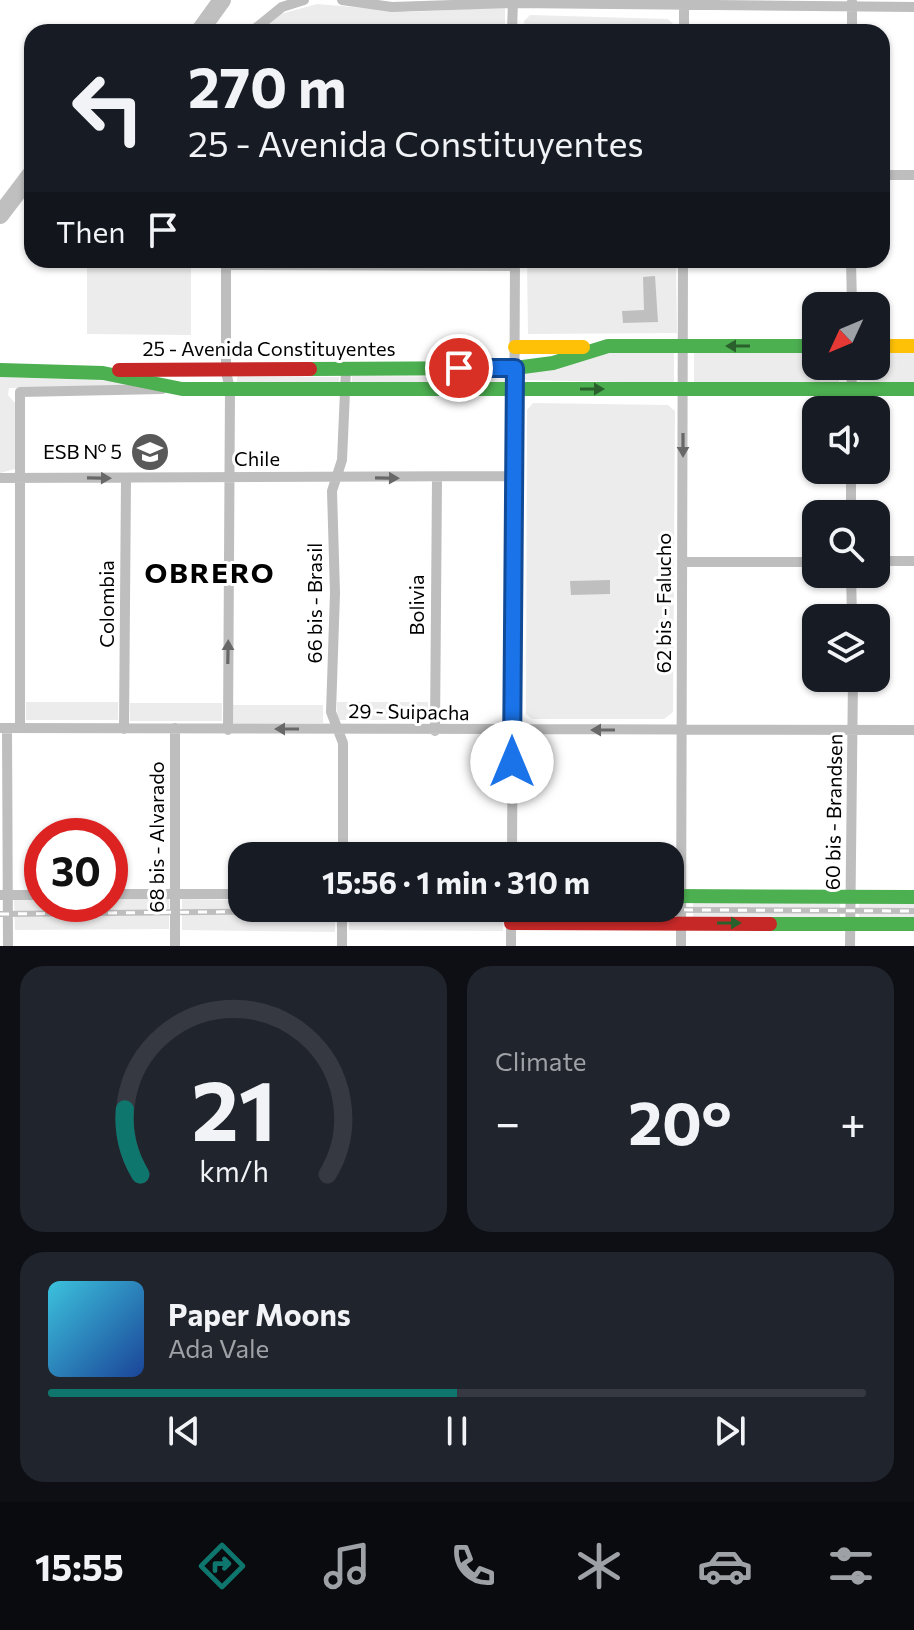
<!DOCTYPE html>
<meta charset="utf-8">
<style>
body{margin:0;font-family:Commissioner,sans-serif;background:#20242c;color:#f1f3f6;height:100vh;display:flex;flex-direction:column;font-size:30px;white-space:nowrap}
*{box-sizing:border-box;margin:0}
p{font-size:26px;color:#9ea1a6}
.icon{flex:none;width:44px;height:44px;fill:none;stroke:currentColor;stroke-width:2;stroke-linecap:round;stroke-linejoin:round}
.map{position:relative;height:946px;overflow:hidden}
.drawer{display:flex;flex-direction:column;gap:20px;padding:20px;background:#0d0f14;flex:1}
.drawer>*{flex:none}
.guide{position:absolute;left:24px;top:24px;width:866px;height:244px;border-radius:24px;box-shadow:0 2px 6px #0004;background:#171b24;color:#f1f3f6;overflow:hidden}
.needle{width:52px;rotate:226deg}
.tools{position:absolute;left:802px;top:292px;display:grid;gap:16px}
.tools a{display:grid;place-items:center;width:88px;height:88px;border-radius:16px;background:#171b24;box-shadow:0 2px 6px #0004;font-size:40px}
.speed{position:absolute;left:24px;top:818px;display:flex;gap:16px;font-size:40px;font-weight:700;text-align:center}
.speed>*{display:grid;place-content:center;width:104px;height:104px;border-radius:50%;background:#171b24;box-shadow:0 2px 6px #0004;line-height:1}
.speed .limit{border:12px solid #d22;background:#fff;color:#111}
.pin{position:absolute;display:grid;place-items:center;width:68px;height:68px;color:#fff;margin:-34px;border:4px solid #fff;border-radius:50%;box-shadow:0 2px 8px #0007}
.me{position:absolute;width:88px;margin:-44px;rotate:0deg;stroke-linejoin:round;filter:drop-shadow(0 0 6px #0008)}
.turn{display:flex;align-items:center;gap:28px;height:168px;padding:0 32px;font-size:36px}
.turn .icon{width:104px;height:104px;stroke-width:2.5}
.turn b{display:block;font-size:56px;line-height:68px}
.then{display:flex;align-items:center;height:76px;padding:0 32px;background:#0003;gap:16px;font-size:30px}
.big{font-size:60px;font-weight:700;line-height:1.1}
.drawer .card{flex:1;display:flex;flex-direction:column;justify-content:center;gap:12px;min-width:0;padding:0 28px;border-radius:24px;background:#20242c}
.drawer .dial{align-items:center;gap:0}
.dial svg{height:208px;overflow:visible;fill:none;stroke:#363941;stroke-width:7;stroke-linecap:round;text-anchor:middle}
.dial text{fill:#f1f3f6;stroke:none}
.song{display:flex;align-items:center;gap:24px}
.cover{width:96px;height:96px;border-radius:12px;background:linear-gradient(135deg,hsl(190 70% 55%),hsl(220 70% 35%))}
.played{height:8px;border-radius:4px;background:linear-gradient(90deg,#0f766e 50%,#363941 50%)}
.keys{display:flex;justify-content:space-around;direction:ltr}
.heat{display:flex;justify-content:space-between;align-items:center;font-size:44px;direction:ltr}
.drawer .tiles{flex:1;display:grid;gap:20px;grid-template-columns:1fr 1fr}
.card:last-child{grid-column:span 2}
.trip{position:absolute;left:228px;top:842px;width:456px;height:80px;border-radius:24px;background:#171b24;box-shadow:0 2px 6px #0004;font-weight:700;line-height:80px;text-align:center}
.menu{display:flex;height:128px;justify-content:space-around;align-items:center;background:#090b0e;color:#9ea1a6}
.menu .icon{width:56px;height:56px}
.menu .active{color:#0f766e}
.menu b{font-size:36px;color:#f1f3f6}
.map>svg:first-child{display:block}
.green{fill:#ececec}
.water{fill:#bfbfbf}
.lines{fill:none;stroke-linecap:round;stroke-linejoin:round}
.river{stroke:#bfbfbf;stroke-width:18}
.street{stroke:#bebebe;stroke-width:10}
.fast{stroke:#4caf50;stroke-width:14}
.slow{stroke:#ffc107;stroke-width:14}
.jam{stroke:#c62828;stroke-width:14}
.rail-casing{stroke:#bebebe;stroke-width:6}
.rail{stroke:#fff;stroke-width:3;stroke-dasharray:9;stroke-linecap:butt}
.oneway{fill:#2a602c}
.oneway2{fill:#686868}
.route-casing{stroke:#114b97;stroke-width:20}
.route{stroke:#1a73e8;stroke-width:14}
.labels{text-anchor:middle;stroke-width:6;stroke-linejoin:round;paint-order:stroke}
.street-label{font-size:20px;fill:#000;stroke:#fff}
.poi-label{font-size:20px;fill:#000;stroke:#fff;text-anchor:end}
.district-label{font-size:28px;font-weight:bold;letter-spacing:2px;fill:#000;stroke:#fff}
</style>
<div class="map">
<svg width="914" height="946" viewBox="0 0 914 946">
<rect width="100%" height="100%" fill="#fff"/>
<!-- green -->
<path class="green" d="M317,4L411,12L505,7V32H259L281,14Z
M530,15L668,19L674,25V32H525L524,21Z
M87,260H191V335L87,334Z
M527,260H676L677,333L528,334Z
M876,351H914V383L860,381L861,366H876Z
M608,352L674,353V383L521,380L524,372Z
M694,352L816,353V366H839V384L694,383Z
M237,376L339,377V384L237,383Z
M352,376L506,377V384L352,383Z
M0,377L121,381L150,387L9,388L8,395L17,405L15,469L0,473Z
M533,403L668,405L675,411L673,712L664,719H532L526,714L527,410Z
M26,702H118V720H26Z
M337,702H428V720H337Z
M130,703H222V721H130Z
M231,705H323V723H232Z
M14,899H42V904H110V899H169V929L15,930Z
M182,899L242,900V908H335V932L182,930Z
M859,902H914V918H859Z
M693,903H840V918H693Z
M349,908H504L503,931L349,930Z
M521,908H668V916H521Z"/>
<!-- water -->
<path class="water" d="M655,276L658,322L623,323L622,311L644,310L643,277Z
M610,580V594L571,595L570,581Z"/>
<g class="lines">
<!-- river -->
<path class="river" d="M199,32L222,0
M0,215L32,173"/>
<!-- street -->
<path class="street" d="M342,0L392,7L513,3L914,7
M251,32L282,7L304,0
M512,32L513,0
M684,32V2
M852,32V2
M882,175H914
M226,260V372L230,389L228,730
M851,260L852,306
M226,265L515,266
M851,410L852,366
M851,470V514
M0,478L513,476
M876,561H914
M683,562H816
M851,574L852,618
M0,728L914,730
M7,728L8,946
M20,728V392L162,389
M175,728V946
M124,729L126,479
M435,731L437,479
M343,856V743L331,712L335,593L332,491L342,460L346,369
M512,856L515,260
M110,894H242
M0,895H42
M342,908V946
M511,908V946
M681,946L683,260
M850,946L853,678"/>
<!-- fast -->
<path class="fast" d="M310,369L515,368L553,363L608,346H816
M0,370L103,373L182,389H914
M670,896L914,897
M770,924H914"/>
<!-- slow -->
<path class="slow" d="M876,346H914
M515,347H583"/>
<!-- jam -->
<path class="jam" d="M119,370L310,369
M511,923L770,924"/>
<!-- rail casing -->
<g class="rail-casing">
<path id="rail" d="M0,914L511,909L914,911"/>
</g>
<!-- rail -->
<use href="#rail" class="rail"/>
</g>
<!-- one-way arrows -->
<defs><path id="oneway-solid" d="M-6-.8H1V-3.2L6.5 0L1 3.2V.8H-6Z" transform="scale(2)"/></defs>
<g class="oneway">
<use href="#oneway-solid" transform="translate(738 346) rotate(180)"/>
<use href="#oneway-solid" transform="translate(592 389)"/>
<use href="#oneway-solid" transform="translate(729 923)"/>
</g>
<g class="oneway2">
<use href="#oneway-solid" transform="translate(683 445) rotate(90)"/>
<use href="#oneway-solid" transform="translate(99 478) rotate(1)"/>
<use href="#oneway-solid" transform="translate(387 478) rotate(1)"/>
<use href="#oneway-solid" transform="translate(228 652) rotate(-89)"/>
<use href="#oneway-solid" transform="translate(287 729) rotate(180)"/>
<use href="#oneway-solid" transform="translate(603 730) rotate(180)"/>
</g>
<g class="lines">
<!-- route casing -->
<g class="route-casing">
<path id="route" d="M459,368H515L512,762"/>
</g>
<!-- route -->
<use href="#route" class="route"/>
</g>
<!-- icons -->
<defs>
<g id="school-disc" transform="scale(2)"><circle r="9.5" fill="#595959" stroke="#fff"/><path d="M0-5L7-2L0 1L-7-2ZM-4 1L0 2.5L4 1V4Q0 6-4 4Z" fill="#fff"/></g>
</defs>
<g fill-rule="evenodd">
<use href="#school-disc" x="150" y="452"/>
</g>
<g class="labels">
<!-- street labels -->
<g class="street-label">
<text x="269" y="356">25 - Avenida Constituyentes</text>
<text x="257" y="466">Chile</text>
<text transform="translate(315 603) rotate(-90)" y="7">66 bis - Brasil</text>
<text transform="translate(664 603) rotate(-90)" y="7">62 bis - Falucho</text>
<text transform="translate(107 604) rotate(-90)" y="7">Colombia</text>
<text transform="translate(417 605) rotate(-90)" y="7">Bolivia</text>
<text transform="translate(409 712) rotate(1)" y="7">29 - Suipacha</text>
<text transform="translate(834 812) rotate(-89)" y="7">60 bis - Brandsen</text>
<text transform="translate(157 837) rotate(-90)" y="7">68 bis - Alvarado</text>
</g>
<!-- poi labels -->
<g class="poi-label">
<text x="122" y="459">ESB Nº 5</text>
</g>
<!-- district labels -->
<g class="district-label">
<text x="210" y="583">OBRERO</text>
</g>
</g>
</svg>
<div class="tools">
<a><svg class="needle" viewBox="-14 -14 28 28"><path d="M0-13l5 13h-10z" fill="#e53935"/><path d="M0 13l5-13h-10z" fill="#9ea1a6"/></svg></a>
<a><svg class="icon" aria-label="sound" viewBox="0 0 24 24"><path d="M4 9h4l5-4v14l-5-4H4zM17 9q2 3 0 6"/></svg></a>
<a><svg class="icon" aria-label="search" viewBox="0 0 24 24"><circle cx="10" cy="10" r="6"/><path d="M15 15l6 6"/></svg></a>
<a><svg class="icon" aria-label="layers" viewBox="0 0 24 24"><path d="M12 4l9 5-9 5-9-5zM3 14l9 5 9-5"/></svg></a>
</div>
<div class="speed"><div class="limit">30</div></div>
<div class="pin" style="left:459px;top:368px;background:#d93025"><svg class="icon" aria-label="arrive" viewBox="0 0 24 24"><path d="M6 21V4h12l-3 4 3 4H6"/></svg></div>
<svg class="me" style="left:512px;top:762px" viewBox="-20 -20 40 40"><circle r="19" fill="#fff"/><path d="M0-13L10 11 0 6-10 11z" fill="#1a73e8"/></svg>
<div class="trip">15:56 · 1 min · 310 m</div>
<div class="guide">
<div class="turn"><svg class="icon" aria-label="left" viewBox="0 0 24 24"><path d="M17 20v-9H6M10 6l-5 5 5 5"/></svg><div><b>270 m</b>25 - Avenida Constituyentes</div></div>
<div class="then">Then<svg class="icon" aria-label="arrive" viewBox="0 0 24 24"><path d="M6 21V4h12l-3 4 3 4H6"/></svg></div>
</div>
</div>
<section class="drawer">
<div class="tiles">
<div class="card dial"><svg viewBox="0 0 100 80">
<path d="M14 69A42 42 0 1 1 86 69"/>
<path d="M14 69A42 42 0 0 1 8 44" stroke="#0f766e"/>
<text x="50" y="56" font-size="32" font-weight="700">21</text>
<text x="50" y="72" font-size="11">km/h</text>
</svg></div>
<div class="card"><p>Climate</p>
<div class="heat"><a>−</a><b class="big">20°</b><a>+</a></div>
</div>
<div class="card">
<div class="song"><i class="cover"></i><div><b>Paper Moons</b><p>Ada Vale</p></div></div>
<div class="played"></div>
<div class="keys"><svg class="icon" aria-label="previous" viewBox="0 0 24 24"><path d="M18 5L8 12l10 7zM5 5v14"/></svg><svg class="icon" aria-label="pause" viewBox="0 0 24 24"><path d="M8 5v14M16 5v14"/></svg><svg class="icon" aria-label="next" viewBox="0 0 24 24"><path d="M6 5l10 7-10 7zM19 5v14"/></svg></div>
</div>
</div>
</section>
<nav class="menu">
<b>15:55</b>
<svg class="icon active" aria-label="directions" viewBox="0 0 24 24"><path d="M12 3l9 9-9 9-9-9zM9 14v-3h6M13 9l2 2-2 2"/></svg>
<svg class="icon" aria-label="music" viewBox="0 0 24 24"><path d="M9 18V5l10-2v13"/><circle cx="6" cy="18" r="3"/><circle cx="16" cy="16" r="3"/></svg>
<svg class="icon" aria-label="phone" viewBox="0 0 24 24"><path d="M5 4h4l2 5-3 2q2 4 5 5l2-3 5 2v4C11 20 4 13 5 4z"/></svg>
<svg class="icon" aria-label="climate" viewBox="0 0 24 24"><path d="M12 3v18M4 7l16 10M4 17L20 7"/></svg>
<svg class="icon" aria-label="car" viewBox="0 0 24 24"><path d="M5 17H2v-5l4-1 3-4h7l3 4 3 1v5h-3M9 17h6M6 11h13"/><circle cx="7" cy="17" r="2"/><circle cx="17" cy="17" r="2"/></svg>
<svg class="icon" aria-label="filters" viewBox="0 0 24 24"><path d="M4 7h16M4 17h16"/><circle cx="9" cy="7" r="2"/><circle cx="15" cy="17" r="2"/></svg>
</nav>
